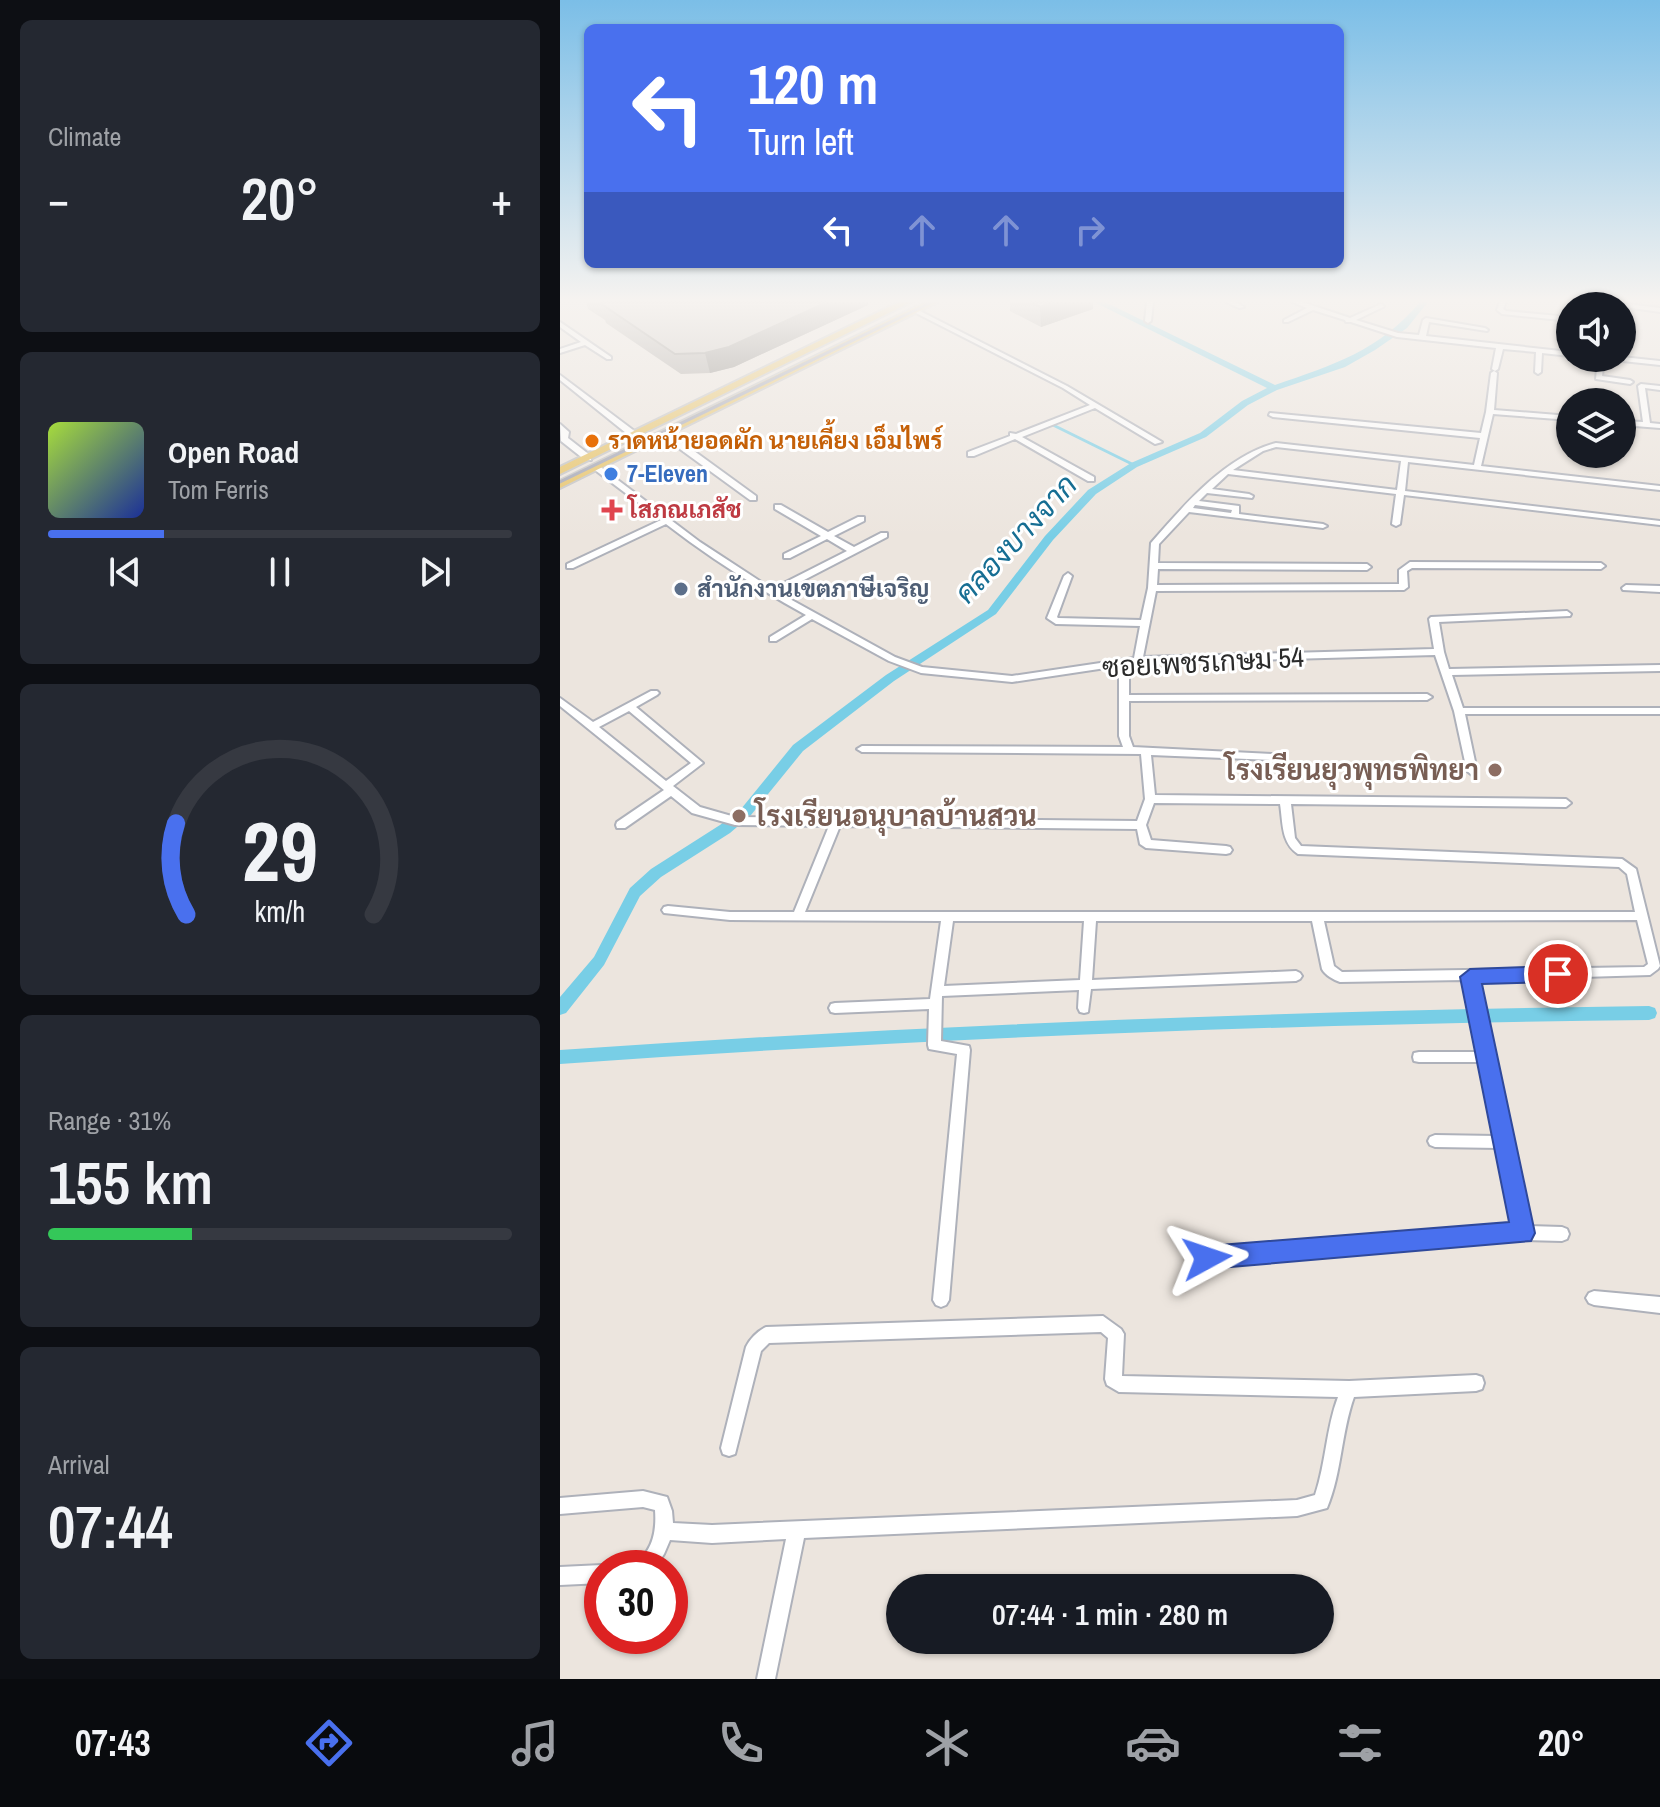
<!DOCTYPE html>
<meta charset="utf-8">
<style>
body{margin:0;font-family:"Archivo Narrow",Sarabun,sans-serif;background:#242831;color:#f1f3f6;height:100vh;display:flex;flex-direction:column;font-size:30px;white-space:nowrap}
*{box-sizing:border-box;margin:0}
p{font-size:26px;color:#9ea1a6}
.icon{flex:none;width:44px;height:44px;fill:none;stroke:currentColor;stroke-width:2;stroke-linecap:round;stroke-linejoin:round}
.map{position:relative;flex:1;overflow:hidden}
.drawer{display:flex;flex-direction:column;gap:20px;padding:20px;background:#0d0f14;width:560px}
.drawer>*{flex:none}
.top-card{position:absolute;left:24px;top:24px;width:760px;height:244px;border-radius:12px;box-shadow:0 2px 6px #0004;background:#4970ee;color:#fff;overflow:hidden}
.controls{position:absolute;left:996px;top:292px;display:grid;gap:16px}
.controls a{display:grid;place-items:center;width:80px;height:80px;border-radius:50%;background:#171b24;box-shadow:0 2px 6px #0004;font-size:40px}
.speed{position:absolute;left:24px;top:1550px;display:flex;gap:16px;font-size:40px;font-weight:700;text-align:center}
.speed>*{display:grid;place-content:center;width:104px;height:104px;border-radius:50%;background:#171b24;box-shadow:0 2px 6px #0004;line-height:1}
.speed .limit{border:12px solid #d22;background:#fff;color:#111}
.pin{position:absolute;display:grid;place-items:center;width:68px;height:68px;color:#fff;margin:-34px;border:4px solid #fff;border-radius:50%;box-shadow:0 2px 8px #0007}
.me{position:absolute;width:88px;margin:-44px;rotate:85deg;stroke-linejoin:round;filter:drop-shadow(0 0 6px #0008)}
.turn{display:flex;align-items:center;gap:28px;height:168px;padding:0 32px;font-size:36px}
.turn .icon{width:104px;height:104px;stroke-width:2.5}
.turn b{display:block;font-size:56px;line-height:68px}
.lanes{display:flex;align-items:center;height:76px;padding:0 32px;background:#0003;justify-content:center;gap:40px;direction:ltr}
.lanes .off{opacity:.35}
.big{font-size:60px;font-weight:600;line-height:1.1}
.drawer .tile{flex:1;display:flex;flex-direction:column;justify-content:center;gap:12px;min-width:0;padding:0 28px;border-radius:12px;background:#242831}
.drawer .dial{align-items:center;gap:0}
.dial svg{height:208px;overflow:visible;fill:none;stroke:#363941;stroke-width:7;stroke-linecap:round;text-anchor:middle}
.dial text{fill:#f1f3f6;stroke:none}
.song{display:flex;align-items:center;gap:24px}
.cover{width:96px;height:96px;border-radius:12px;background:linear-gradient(135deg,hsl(80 70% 55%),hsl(230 70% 35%))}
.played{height:8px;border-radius:4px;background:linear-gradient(90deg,#4970ee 25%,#363941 25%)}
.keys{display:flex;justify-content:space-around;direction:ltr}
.heat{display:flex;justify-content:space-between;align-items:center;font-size:44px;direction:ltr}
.charge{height:12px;border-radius:6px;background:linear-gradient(90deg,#34c759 31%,#363941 0)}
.trip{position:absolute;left:326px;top:1574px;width:448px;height:80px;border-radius:40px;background:#171b24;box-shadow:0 2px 6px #0004;font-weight:600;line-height:80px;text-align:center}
.dock{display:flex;height:128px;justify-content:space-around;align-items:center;background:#090b0e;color:#9ea1a6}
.dock .icon{width:56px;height:56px}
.dock .current{color:#4970ee}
.dock b{font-size:36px;color:#f1f3f6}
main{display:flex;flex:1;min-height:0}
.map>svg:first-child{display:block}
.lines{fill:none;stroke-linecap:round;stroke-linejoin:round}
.stream{stroke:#78cee6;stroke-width:3}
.canal{fill:#78cee6;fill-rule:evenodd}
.street-casing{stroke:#aeb1ba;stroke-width:4}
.primary-casing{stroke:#c4c4c4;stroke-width:4}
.street{fill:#fff;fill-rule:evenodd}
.primary{fill:#e7c367;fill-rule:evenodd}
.rail{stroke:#a1a4b4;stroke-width:3}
.wall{fill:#aba7a3}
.shaded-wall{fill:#8b8884}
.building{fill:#c7c2bd;stroke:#8b8884;stroke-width:2}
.route{fill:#4970ee;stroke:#2f499b;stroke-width:2}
.food-dot{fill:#e8710a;stroke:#fff;stroke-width:3}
.shop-dot{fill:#3f7fe0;stroke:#fff;stroke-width:3}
.health-dot{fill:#e0444e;stroke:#fff;stroke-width:3}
.service-dot{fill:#5c6f8a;stroke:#fff;stroke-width:3}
.education-dot{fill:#8d6e63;stroke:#fff;stroke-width:3}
.labels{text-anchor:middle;stroke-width:6;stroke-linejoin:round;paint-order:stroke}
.far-food-label{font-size:24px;font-weight:bold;fill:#c56008;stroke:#fff;text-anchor:start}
.far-shop-label{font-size:24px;font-weight:bold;fill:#366cbe;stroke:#fff;text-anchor:start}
.far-health-label{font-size:24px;font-weight:bold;fill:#be3a42;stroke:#fff;text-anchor:start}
.far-service-label{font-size:24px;font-weight:bold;fill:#4e5e75;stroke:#fff;text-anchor:start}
.street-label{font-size:28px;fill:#2b2b2b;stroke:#fff}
.education-label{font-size:28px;font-weight:bold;fill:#785e54;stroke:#fff;text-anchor:end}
.water-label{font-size:30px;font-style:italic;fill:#166e93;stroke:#fff}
</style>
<main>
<section class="drawer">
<div class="tile"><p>Climate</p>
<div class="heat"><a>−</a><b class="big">20°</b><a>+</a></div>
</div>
<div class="tile">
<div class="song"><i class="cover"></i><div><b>Open Road</b><p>Tom Ferris</p></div></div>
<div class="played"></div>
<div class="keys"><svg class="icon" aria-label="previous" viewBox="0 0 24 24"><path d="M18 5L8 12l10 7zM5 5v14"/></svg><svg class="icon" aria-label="pause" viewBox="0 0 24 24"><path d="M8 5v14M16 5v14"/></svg><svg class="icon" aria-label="next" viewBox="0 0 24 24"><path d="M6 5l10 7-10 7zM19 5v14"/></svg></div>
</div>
<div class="tile dial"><svg viewBox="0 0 100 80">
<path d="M14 69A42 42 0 1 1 86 69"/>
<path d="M14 69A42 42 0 0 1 10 34" stroke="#4970ee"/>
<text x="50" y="56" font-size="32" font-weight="700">29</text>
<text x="50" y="72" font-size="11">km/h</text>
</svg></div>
<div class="tile"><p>Range · 31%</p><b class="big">155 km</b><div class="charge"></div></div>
<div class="tile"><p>Arrival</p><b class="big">07:44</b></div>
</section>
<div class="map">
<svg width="1100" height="1679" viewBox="0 0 1100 1679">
<rect width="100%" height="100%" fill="#ece5de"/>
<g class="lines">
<!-- stream -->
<path class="stream" d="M491,424L574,465"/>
<!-- canal -->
<path class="canal" d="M534,302H545L715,385C773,365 819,351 860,302H868L847,328L815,350L785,367L717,390L688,405L646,437L577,467L536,494L493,540L436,614L334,681L243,751L191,815L170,833L101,877L80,896L44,965L6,1013L0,1015V997L34,957L70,888L91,869L160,825L181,809L233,745L326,675L428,610L485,536L528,490L571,463L640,433L682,401L707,388Z
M1089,1006L1095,1008L1097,1013L1095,1018L1089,1020C725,1024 363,1038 0,1064V1050C363,1025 725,1011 1089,1006Z"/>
<!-- street casing -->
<g class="street-casing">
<path id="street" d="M587,302H593L591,321L588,323L585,321Z
M666,302H675L684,307L679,308Z
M732,302H742L790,318L821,304L824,306L823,307L796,320L838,333L859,335L863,320L866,318L925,328L928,330L927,331L869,322L866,336L1010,352V356L982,353L981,372L978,374L975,372L976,352L943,349L938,369L935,371L932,369L936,348L837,337L791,322H786L785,320L753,310L728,322H724V320L747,308Z
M940,302H946L943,309L946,311L1010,317V321L942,314L937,310Z
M1031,302H1051L1100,308V312Z
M354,310H358L507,386L602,442L595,444L535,408L462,437L534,477V481H528L455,439L414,456H408V452L450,436V433L456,434L530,405L503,388L354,312Z
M0,322L51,357V359H47L25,345L0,353V349L21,342L0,327Z
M1062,357L1100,361V365L1044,359L1042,376L1070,380L1073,382L1070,384L1036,379L1038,358Z
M934,371L937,373L934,410L1010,416V420L933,414L921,466L1100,486V490L848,462L845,491L1100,521V525L844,495L840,524L836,526L832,524L836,494L668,474L652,489L689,494L693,496L692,498L647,493L639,501L679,506V514L763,524L767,526L763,528L629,512L599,544L598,563L807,564L811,567L807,570L598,569L597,585L839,584V570L850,562L1041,563L1045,566L1041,569L852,568L847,571L848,587L844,590L596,591L583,657L874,649L869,619L871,617L1007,611L1011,614L1010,616L879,622L884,652L889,669L1100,665V671L892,675L903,708H1100V714H905L917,771L912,775L907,771L894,711L875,655L578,663L569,664V695L867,694L872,697L867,700L569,701V736L573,747L712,754L717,757L712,760L591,755L595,795L1006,799L1011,803L1006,807L731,804L735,838L741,846L1062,859L1076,869L1100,966L1098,969L1090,975L917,980L932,1053L935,1057L934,1060L969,1226L1002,1227L1007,1229L1009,1234L1007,1239L1002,1241L963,1240L647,1265L642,1263L640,1258L642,1253L647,1251L954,1227L939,1148L875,1147L870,1145L868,1141L870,1137L875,1135L936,1136L921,1062H859L854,1061L853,1057L854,1053L859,1052H919L904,980L780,982C774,980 765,975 762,969L752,921H536L532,980L736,971L740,973L742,976L740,979L736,981L531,989L528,1012L524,1013L520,1012L518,1008L519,990L382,996L381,1041L409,1046L410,1050L389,1300L386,1305L381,1307L376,1305L373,1300L397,1054L369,1049L368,1045L369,1009L275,1013L271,1012L269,1008L271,1004L275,1003L370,999L381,921L170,920L104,913L102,910L104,907L108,906L170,912H234L269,826L175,825L132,813L111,796L65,828H57L56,825L57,822L104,790L0,706V698L33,722L91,691H97L99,693L97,695L76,707L143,763L113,786L140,807L175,817L577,821L585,799L581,754L302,752L297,749L302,746L563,747L559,736V666L452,682L361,673L329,661L252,619L216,641H210V637L246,615C197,588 150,558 106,524L13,568H7V564L101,520L31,467L38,465L140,542L212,589L287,551L267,539L230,558H224V554L261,536L215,509V505H221L268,532L298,517H304V521L274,536L294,547L321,533H327V537L219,593L335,657L362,667L452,676L574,658L580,626L496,624L487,618L504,576L508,573L512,576L497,617L498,618L581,620L588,588L591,543C624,505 666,456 716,443L914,465L920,438L713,417L709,415L710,413L921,433L926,412L931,373ZM716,447L841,461L837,490L673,470L703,451ZM635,505L672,510L671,513L633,508ZM69,711L131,763L106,781L39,727ZM594,803L720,804C723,823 721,843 738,854L1059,867L1067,874L1075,912H245L280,826L577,829L580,844L586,848L666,854L670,853L672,850L670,847L666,846L591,840L586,825ZM1077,920L1088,964L1084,967L782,972L774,966L764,921ZM393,921H524L520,980L384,986Z
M0,375L77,433V437H71L0,380Z
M1081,384L1100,386V390L1085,388L1090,423L1100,424V428L1062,425V421L1083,422L1078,386Z
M0,424L9,432L8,438L31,456V460H25L1,441Z
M102,432H108L196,496V500H190L102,436Z
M1066,585L1100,586V592L1063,590L1062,588Z
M1034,1291L1100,1297V1313L1034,1305L1029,1303L1026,1298L1029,1293Z
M543,1316L561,1329L564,1334L562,1376L789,1381L916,1375L922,1377L924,1383L922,1389L916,1391L794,1397C781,1433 782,1472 767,1508L737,1516L244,1538L215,1679H197L226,1539L152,1543L110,1540L104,1554L95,1568H73C77,1561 82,1558 87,1551C95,1539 96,1524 95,1510L83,1507L0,1514V1498L83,1491L107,1497L112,1511L113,1523L152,1525L737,1500L755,1495C766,1463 766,1428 778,1397L559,1392L547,1385L545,1379L548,1338L541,1332L209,1343L201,1351L175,1454L169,1456L163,1454L161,1448L186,1347C190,1339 198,1331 206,1327Z
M42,1565L48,1568H42V1583L0,1585V1567Z"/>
</g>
<!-- primary casing -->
<g class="primary-casing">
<path id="primary" d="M339,302H351L0,474V467Z
M366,302H378L0,488V481Z"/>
</g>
<!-- street -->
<use href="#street" class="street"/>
<!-- primary -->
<use href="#primary" class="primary"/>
<!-- rail -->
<path class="rail" d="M0,482L372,302"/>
</g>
<!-- wall -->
<path class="wall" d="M26,302H308V305L174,367L150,373L121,374L46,323L45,320L28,309Z
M450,302H533V309L481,327L450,311Z"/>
<!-- shaded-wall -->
<path class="shaded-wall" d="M267,302H308V305L174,367L150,373L145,353Z
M495,302H533V309L481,327L480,307Z"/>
<!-- building -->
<path class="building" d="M43,302H267L169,347L145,353L115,354L40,303Z
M470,302H495L480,307Z"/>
<!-- sky -->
<linearGradient id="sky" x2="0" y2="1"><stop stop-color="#7bbee7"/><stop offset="0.56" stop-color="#f6f3f0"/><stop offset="1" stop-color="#f6f3f0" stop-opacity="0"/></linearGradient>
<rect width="1100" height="537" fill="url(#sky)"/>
<!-- route -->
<path class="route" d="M998,966L1008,974L998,982L922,984L975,1233L971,1241L647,1269L638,1266L635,1258L638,1249L647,1246L949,1222L900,977L910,969Z"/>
<!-- markers -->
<circle class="food-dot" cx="32" cy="441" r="8"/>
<circle class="shop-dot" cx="51" cy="474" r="8"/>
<path class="health-dot" d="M48 498h8v8h8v8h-8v8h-8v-8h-8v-8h8z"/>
<circle class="service-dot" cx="121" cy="589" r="8"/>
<g class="education-dot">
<circle cx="935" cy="770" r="8"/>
<circle cx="179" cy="816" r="8"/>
</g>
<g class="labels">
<!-- far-food labels -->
<g class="far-food-label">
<text x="48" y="449">ราดหน้ายอดผัก นายเคี้ยง เอ็มไพร์</text>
</g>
<!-- far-shop labels -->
<g class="far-shop-label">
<text x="67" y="482">7-Eleven</text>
</g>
<!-- far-health labels -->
<g class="far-health-label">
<text x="68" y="518">โสภณเภสัช</text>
</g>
<!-- far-service labels -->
<g class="far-service-label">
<text x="137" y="597">สำนักงานเขตภาษีเจริญ</text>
</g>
<!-- street labels -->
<g class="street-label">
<text transform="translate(643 662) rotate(-3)" y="10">ซอยเพชรเกษม 54</text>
</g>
<!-- education labels -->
<g class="education-label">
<text x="919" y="780">โรงเรียนยุวพุทธพิทยา</text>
<text x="195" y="826" text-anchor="start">โรงเรียนอนุบาลบ้านสวน</text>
</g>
<!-- water labels -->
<g class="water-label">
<text transform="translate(456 539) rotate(-47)" y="10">คลองบางจาก</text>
</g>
</g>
</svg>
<div class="controls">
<a><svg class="icon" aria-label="sound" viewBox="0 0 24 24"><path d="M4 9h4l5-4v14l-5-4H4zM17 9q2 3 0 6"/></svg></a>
<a><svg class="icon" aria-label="layers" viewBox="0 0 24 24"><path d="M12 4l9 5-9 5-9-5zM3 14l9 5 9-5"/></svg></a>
</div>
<div class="speed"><div class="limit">30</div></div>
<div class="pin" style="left:998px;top:974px;background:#d93025"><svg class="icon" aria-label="arrive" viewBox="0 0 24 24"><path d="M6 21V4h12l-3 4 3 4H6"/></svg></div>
<svg class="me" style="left:647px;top:1258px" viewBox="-20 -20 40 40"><path d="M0-17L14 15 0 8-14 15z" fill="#4970ee" stroke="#fff" stroke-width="4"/></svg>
<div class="trip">07:44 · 1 min · 280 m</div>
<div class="top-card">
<div class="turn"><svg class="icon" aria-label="left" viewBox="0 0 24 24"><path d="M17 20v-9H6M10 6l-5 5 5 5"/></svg><div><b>120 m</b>Turn left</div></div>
<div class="lanes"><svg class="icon" aria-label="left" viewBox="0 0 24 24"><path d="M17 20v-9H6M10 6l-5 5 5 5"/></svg><svg class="icon off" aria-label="ahead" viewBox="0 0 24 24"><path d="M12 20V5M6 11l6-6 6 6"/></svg><svg class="icon off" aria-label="ahead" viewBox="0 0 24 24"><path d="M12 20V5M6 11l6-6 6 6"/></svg><svg class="icon off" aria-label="right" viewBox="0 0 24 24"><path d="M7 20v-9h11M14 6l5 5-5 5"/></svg></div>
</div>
</div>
</main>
<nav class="dock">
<b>07:43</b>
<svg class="icon current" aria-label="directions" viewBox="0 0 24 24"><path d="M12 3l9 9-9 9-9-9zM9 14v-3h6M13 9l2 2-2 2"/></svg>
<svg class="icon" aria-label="music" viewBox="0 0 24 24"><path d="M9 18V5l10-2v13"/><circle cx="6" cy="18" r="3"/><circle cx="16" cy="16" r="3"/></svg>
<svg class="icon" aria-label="phone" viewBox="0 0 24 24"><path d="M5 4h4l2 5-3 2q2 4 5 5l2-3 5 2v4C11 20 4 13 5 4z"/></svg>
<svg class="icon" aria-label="climate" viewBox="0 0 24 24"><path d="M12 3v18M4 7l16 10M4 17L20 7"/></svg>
<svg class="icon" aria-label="car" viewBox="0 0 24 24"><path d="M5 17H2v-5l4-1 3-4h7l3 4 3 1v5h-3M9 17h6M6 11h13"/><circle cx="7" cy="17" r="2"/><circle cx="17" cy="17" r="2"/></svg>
<svg class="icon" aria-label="filters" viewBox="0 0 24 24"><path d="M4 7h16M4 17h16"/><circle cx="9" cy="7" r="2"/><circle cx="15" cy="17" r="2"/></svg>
<b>20°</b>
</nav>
